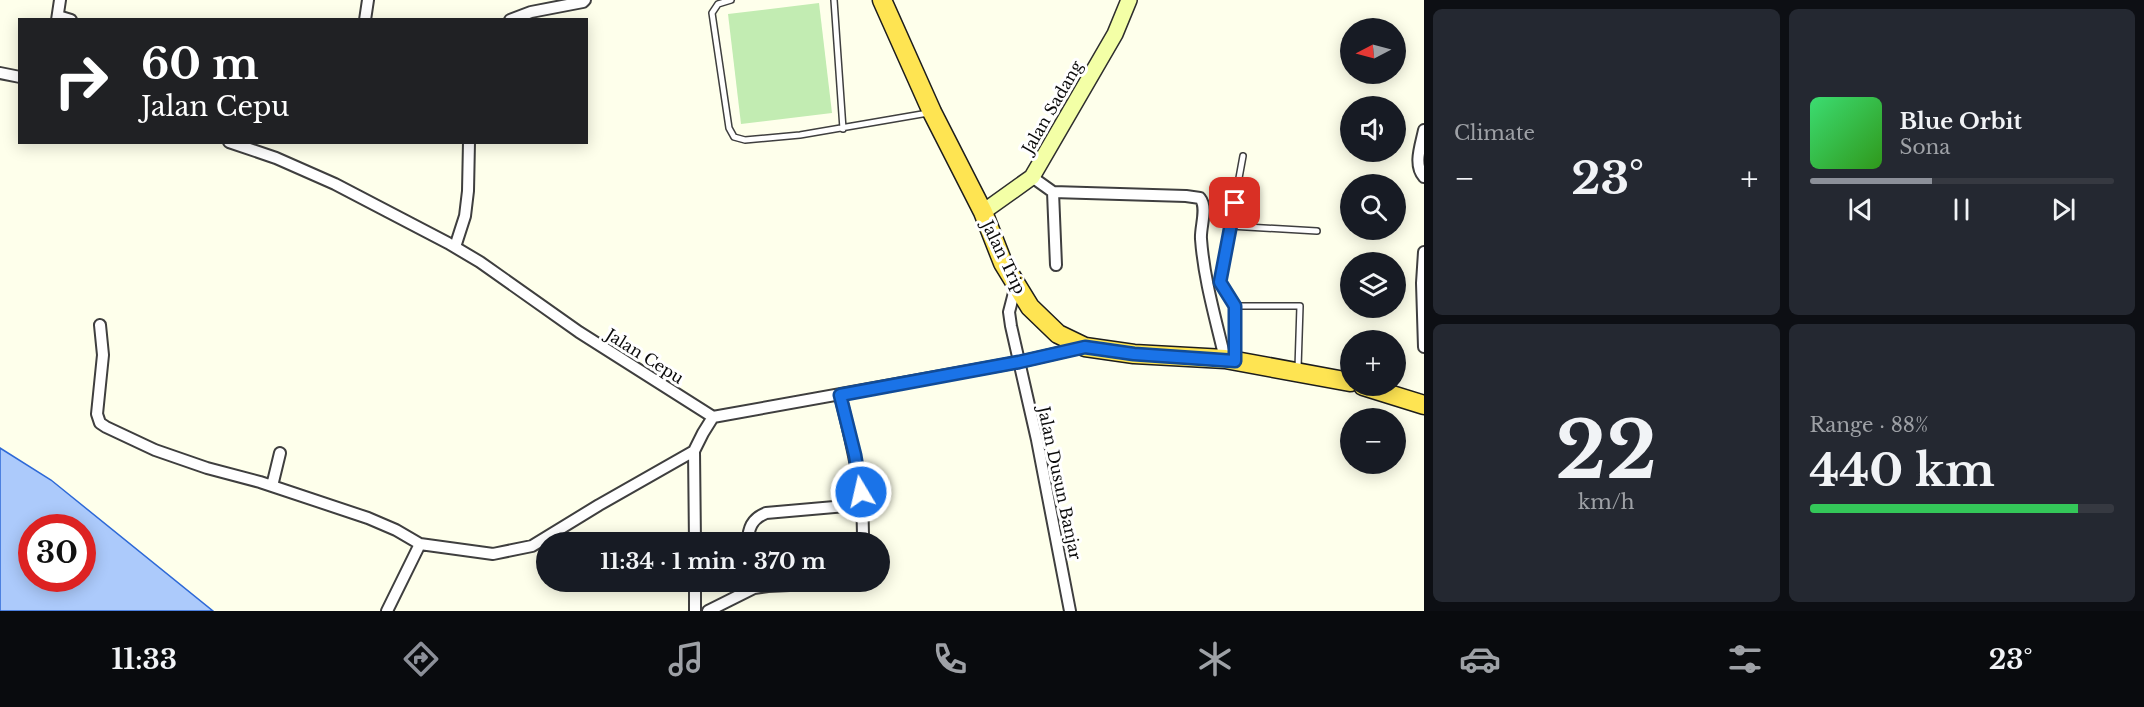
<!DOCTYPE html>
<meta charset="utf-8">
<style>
body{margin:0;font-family:"Libre Baskerville",serif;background:#242831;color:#f1f3f6;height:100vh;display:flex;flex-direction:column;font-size:22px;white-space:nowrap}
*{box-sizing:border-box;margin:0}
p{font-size:20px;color:#9ea1a6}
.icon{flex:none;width:33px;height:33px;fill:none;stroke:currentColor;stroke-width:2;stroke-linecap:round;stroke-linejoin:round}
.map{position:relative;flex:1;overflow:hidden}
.details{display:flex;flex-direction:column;gap:9px;padding:9px;background:#0d0f14;width:720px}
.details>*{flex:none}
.hud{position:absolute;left:18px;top:18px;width:570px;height:126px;border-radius:0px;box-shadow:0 3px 15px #0003;background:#202124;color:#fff;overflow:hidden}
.needle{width:39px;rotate:264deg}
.fabs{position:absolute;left:1340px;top:18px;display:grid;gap:12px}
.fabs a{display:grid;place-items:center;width:66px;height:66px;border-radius:50%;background:#171b24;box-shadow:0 3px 15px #0003;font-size:30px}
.speed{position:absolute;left:18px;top:514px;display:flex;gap:12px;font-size:30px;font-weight:700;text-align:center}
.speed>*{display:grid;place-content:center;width:78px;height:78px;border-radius:50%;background:#171b24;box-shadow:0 3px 15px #0003;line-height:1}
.speed .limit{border:9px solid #d22;background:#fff;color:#111}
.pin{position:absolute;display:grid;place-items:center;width:51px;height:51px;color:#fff;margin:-26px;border-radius:12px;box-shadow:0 3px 9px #0006}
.me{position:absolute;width:66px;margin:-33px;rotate:351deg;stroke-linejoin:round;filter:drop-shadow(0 0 4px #0008)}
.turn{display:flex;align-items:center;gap:21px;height:126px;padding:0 24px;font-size:27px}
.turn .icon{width:78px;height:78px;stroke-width:2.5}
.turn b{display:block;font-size:42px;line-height:51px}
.big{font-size:45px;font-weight:700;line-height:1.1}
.details .widget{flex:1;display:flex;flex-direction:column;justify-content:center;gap:9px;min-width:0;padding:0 21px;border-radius:9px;background:#242831}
.details .dial{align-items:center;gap:0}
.dial b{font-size:78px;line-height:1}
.song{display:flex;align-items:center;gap:18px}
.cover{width:72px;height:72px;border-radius:9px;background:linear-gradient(135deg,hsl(140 70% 55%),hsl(110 70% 35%))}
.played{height:6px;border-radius:3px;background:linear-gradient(90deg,#8c9099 40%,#363941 40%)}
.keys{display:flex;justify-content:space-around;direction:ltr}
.heat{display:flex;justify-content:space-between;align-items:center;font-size:33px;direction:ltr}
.charge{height:9px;border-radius:4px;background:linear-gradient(90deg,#34c759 88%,#363941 0)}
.details .tiles{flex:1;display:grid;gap:9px;grid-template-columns:repeat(2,1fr)}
.trip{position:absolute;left:536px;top:532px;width:354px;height:60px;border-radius:30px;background:#171b24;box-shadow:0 3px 15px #0003;font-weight:700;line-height:60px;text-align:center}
.dock{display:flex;height:96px;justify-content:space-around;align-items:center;background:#090b0e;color:#9ea1a6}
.dock .icon{width:42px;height:42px}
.dock .on{color:#8c9099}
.dock b{font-size:27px;color:#f1f3f6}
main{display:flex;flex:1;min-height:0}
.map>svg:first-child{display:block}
.green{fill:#c2ecb2}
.water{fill:#accafb;stroke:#2e69d7;stroke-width:1.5;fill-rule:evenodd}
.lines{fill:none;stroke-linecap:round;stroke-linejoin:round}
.service-casing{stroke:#3f3f3f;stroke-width:8}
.minor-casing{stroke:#3f3f3f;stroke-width:14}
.secondary-casing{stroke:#2e2e2e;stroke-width:18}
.trunk-casing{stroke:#1d1d1d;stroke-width:21}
.service{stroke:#fff;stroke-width:5}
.minor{stroke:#fff;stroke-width:10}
.secondary{stroke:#f3ffa6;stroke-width:15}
.trunk{stroke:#fee452;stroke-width:18}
.route-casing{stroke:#114b97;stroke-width:15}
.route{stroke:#1a73e8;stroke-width:10}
.labels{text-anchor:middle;stroke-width:6;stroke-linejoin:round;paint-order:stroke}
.street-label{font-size:16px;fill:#0c0c0c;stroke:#fff}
</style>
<main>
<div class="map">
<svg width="1424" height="611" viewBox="0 0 1424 611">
<rect width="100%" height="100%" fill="#feffeb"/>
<!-- green -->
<path class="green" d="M819,3L832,113L741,124L728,14Z"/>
<!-- water -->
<path class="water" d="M0,448L51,480L213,611H0ZM32,528H82V579H32Z"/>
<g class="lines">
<!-- service casing -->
<g class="service-casing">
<path id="service" d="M731,0L718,4L712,13L729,128L734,137L745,140L800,135L928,113
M834,0L843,129
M1230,226L1317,231
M1235,306L1220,282L1243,156
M1235,356V306H1300L1298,368"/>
</g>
<!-- minor casing -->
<g class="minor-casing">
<path id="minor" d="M58,16L71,20
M57,20L60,0
M365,20L368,0
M510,20L531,12L583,2L585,0
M0,73L20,77
M1424,130C1421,145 1413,165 1424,177
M229,142L276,158L335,184L448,243L480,262L579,332L713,417L1019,362L1084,347
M1032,177L1053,192L1186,196L1200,198C1208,208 1200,227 1201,239C1204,280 1216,320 1225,359
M1053,192L1056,265
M455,247L465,216L468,191L469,142
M1424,252L1422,283L1424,347
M1016,285L1009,312L1011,326L1037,440L1070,611
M100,325L103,355L97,414L100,423L106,427L155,450L207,468L260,482L368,518L396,530L420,544L493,554L532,546L599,505L694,451L703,433L713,417
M840,395C852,444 864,492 863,543
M694,451L695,543
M272,486L280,453
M747,543C749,528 751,519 766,513L846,506L861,502
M695,582V611
M387,611L420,544
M708,611L754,588L768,586L855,582"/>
</g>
<!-- secondary casing -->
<g class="secondary-casing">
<path id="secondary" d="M983,212L1032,177L1115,34L1129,0"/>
</g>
<!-- trunk casing -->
<g class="trunk-casing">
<path id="trunk" d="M882,0L932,112L983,212L1003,263L1030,307L1058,334L1085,347L1134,354L1225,359L1350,382
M1363,386L1424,405"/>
</g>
<!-- service -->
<use href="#service" class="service"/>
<!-- minor -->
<use href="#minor" class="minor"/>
<!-- secondary -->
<use href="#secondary" class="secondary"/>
<!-- trunk -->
<use href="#trunk" class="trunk"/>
</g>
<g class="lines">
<!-- route casing -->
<g class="route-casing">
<path id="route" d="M861,492L855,455L840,395L1019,362L1085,347L1134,354L1235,361V306L1220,282L1235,203"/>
</g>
<!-- route -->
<use href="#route" class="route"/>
</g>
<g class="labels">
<!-- street labels -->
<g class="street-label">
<text transform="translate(1052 107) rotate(-60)" y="6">Jalan Sadang</text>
<text transform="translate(1004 257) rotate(64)" y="6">Jalan Trip</text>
<text transform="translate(645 356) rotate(32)" y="6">Jalan Cepu</text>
<text transform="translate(1060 483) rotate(78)" y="6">Jalan Dusun Banjar</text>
</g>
</g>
</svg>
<div class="fabs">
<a><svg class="needle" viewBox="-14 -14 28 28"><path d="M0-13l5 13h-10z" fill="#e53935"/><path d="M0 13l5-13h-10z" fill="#9ea1a6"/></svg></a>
<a><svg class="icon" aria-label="sound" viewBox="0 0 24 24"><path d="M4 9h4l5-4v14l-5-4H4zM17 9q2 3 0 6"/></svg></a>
<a><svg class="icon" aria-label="search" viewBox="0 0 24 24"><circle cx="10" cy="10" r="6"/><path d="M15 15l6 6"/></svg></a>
<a><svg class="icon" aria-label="layers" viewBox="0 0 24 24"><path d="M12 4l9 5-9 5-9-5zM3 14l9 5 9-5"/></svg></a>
<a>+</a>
<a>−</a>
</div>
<div class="speed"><div class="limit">30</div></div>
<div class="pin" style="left:1235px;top:203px;background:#d93025"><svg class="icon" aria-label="arrive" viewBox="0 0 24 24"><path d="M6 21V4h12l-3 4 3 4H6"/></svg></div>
<svg class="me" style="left:861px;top:492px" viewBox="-20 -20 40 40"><circle r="17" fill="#1a73e8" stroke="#fff" stroke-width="3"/><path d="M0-11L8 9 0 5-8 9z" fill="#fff"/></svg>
<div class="trip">11:34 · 1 min · 370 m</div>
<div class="hud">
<div class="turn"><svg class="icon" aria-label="right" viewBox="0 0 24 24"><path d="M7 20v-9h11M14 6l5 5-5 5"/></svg><div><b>60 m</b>Jalan Cepu</div></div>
</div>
</div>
<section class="details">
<div class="tiles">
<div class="widget"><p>Climate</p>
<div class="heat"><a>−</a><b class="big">23°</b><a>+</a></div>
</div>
<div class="widget">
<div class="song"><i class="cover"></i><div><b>Blue Orbit</b><p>Sona</p></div></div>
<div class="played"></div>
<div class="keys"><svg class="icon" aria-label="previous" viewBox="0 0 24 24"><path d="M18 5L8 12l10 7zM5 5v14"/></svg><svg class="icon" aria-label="pause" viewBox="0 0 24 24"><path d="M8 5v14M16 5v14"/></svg><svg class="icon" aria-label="next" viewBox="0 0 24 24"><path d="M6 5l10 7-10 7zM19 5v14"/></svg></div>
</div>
<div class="widget dial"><b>22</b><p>km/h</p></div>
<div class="widget"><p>Range · 88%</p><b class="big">440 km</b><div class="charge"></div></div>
</div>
</section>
</main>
<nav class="dock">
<b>11:33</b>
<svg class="icon on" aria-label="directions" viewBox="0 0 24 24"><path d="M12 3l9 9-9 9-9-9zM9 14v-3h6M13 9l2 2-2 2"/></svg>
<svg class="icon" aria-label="music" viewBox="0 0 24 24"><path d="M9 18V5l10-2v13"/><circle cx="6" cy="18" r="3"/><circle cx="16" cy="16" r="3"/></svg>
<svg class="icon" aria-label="phone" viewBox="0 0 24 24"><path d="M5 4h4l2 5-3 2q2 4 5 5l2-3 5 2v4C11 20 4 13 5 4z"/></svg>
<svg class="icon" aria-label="climate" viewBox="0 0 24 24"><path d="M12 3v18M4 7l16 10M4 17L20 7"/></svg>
<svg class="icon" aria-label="car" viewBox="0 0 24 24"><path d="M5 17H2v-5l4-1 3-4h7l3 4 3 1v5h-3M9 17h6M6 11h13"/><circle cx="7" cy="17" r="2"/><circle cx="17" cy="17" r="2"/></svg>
<svg class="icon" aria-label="filters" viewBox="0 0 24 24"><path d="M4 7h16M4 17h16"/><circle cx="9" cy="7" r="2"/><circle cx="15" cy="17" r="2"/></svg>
<b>23°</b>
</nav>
